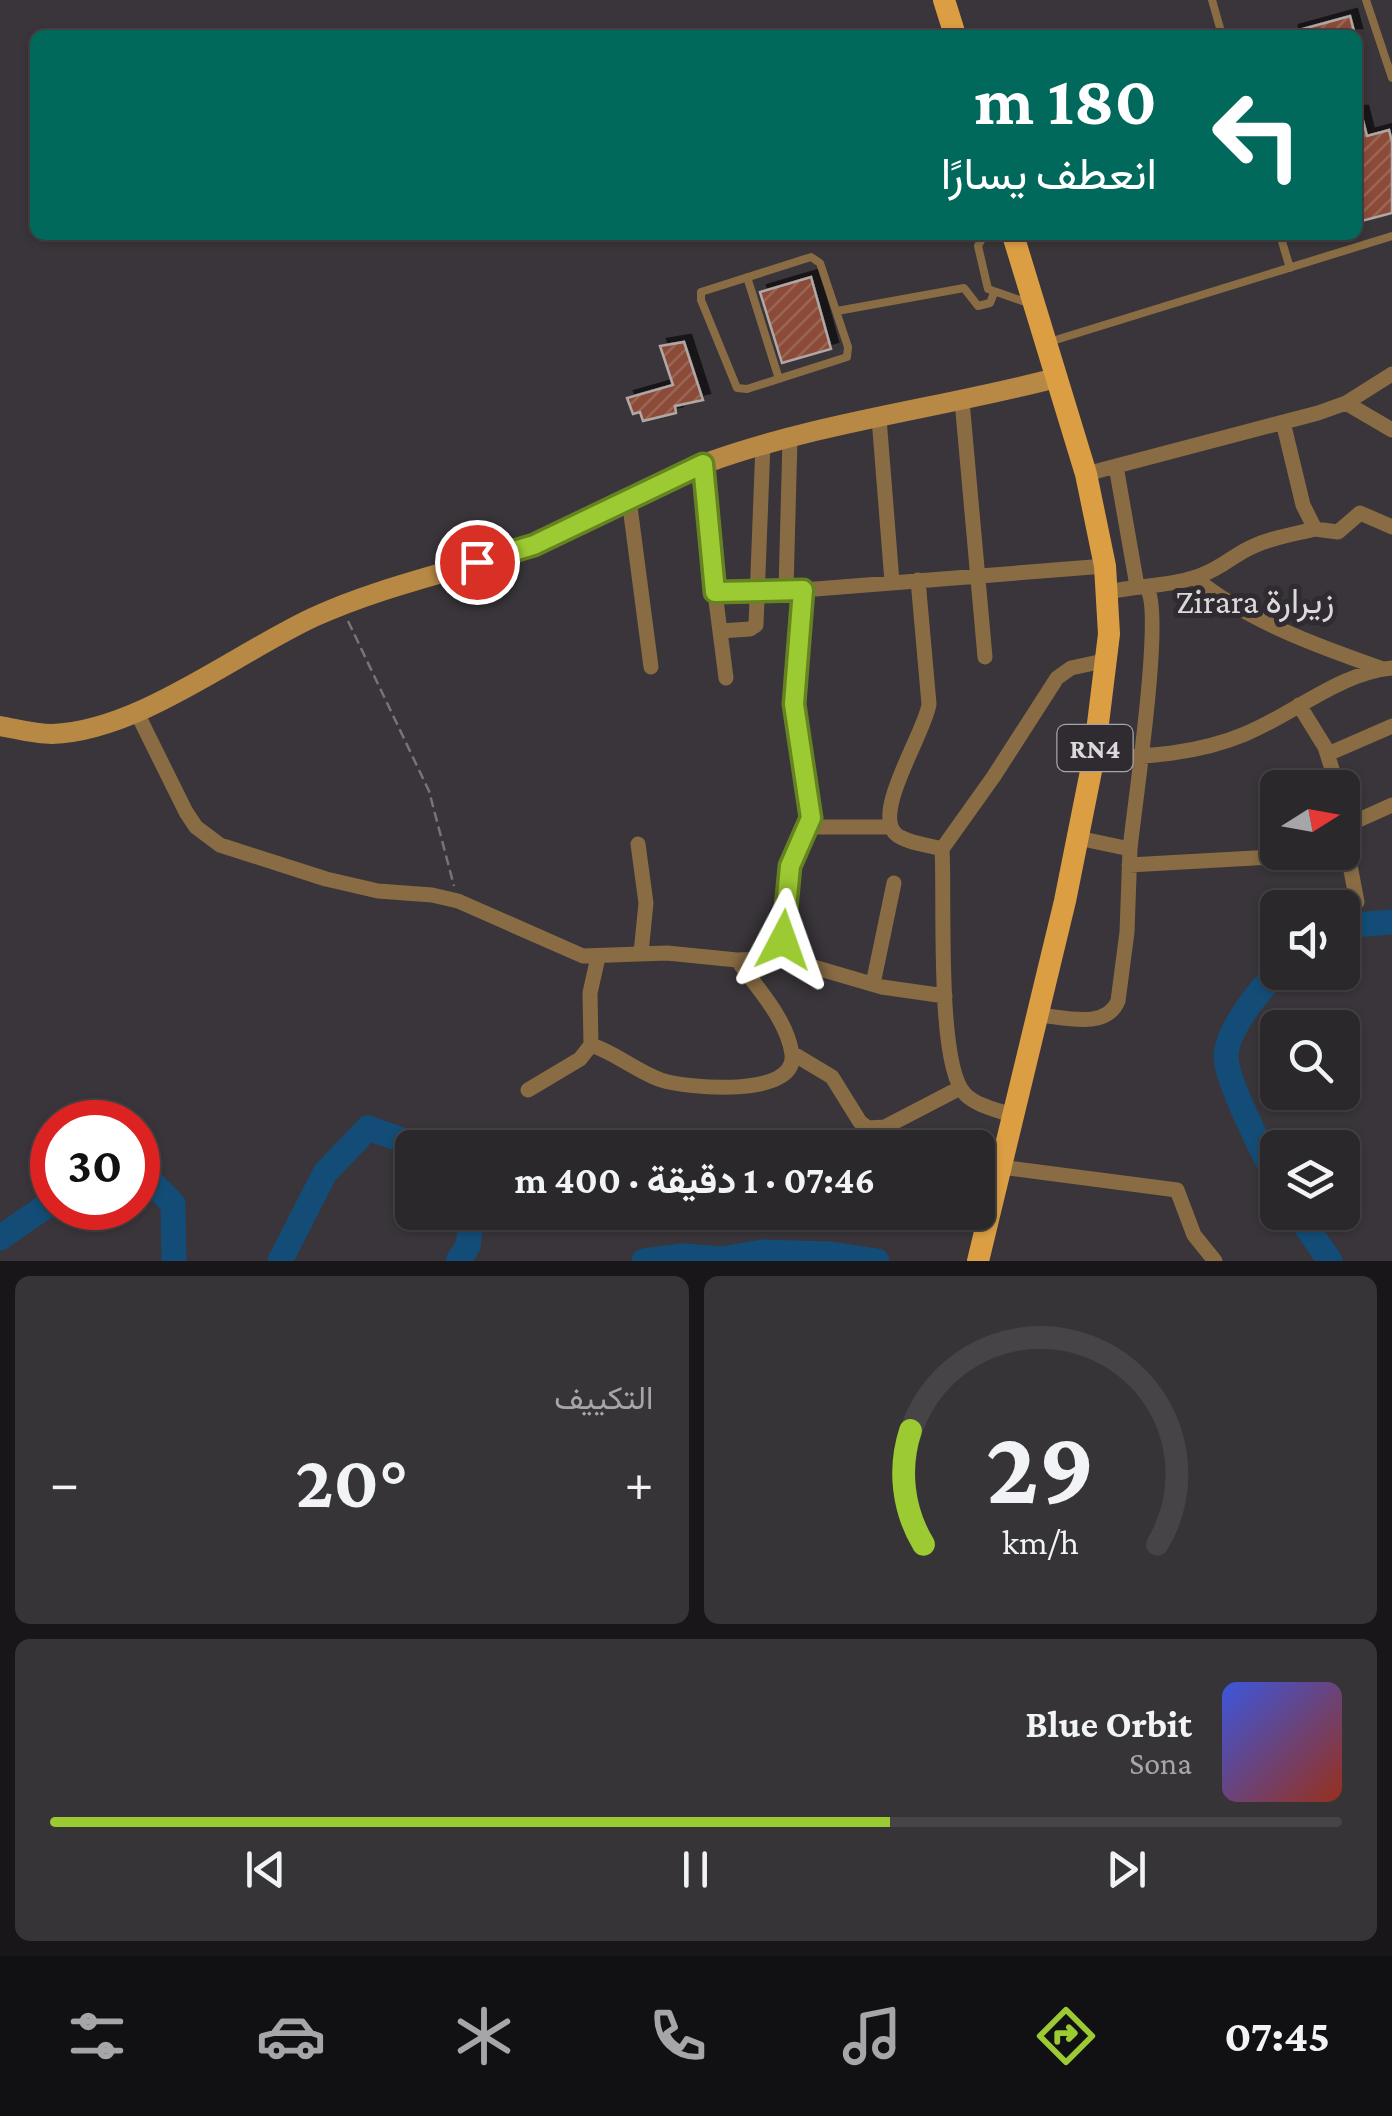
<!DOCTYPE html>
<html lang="ar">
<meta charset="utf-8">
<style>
body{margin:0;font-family:"Crimson Pro",Vazirmatn,serif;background:#373438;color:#f1f3f6;direction:rtl;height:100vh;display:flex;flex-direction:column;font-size:38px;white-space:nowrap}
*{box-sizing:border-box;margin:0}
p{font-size:32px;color:#a6a6a9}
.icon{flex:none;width:55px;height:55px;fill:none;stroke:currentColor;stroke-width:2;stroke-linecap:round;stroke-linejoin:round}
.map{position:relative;height:1261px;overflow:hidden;direction:ltr}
.side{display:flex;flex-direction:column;gap:15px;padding:15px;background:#181618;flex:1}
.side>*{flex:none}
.guide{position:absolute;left:30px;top:30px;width:1332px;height:210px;border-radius:15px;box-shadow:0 2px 8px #0004,0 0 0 2px #474448;direction:rtl;background:#00695c;color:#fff;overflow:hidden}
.needle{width:65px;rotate:79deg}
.tools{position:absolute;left:1260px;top:770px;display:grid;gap:20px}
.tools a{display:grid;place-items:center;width:100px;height:100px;border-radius:15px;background:#2b282c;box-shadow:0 2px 8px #0004,0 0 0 2px #474448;font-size:50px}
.speed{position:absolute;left:30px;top:1100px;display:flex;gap:20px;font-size:50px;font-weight:700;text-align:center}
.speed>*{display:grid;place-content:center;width:130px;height:130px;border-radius:50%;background:#2b282c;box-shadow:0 2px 8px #0004,0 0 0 2px #474448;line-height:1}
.speed .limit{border:15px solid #d22;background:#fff;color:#111}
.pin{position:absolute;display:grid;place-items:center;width:85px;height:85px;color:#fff;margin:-42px;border:5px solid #fff;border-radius:50%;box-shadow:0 2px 10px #0007}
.me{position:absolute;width:110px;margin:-55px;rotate:4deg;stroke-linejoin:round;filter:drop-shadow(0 0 8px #0008)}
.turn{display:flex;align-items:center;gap:35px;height:210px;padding:0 40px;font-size:45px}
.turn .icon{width:130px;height:130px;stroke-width:2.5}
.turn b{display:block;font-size:70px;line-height:85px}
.big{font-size:75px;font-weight:700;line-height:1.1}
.side .tile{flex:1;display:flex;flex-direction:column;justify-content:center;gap:15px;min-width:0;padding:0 35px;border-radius:15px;background:#373438}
.side .dial{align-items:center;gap:0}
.dial svg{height:260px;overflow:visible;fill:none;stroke:#474448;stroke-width:7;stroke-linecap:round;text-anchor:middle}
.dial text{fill:#f1f3f6;stroke:none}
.song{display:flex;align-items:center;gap:30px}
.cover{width:120px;height:120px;border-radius:15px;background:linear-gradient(135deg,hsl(230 70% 55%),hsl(10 70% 35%))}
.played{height:10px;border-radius:5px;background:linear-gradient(90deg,#9cca32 65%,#474448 65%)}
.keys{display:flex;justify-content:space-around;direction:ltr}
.heat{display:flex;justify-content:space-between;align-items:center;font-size:55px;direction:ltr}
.side .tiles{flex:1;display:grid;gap:15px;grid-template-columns:1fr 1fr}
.tile:last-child{grid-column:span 2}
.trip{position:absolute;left:395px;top:1130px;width:600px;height:100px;border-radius:15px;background:#2b282c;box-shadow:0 2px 8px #0004,0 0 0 2px #474448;font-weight:700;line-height:100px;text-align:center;direction:rtl}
.menu{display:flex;height:160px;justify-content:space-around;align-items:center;background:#111012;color:#a6a6a9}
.menu .icon{width:70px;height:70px}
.menu .on{color:#9cca32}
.menu b{font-size:45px;color:#f1f3f6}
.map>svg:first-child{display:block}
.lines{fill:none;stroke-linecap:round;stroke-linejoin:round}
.river{stroke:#134d77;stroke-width:25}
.building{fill:url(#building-hatch);stroke:#b1a8a5;stroke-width:2.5;filter:url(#shadow)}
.path{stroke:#777377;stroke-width:2.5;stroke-dasharray:10 5;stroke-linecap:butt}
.lane{stroke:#896c43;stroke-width:8}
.street{stroke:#896c43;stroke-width:15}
.secondary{stroke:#b78945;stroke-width:20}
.primary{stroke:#db9e43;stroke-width:22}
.route-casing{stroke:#658320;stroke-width:25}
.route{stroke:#9cca32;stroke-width:18}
.labels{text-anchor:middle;stroke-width:10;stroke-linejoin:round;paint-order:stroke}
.shield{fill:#2f2b30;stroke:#a8a5a8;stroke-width:2.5}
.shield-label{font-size:28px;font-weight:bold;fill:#dcd9dc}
.quarter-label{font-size:35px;fill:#dcd9dc;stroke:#2f2b30}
</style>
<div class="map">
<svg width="1392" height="1261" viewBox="0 0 1392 1261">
<defs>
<pattern id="building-hatch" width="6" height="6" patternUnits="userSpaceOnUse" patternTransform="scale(2.5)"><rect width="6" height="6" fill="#8b4c39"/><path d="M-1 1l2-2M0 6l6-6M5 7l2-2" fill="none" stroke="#9b6555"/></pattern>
<filter id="shadow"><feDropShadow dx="7" dy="-7" stdDeviation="0" flood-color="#0009"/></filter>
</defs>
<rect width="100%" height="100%" fill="#39353a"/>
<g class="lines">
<!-- river -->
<path class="river" d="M1342,926L1392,922
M1278,970C1261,989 1226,1030 1226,1057C1226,1080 1265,1157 1278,1180
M138,1168L173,1204L174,1261
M1296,1212L1330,1261
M0,1238L52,1202
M280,1261L325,1173L368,1128L425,1148
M458,1261L468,1246L472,1212
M644,1261L683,1256L722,1259L761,1252L830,1254L877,1261"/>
</g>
<!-- building -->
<path class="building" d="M1350,16L1355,35H1292V32Z
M1358,113H1361L1367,136L1389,130L1392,142V213L1358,222Z
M811,277L831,349L782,363L760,292Z
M684,342L703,400L675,406L676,413L643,421L640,412L633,414L627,398L673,385L660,346Z"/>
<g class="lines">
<!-- path -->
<path class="path" d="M348,621L429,791L454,886"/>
<!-- lane -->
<path class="lane" d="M1212,0L1222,35
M1366,0L1392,78
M984,235L978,246L988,289L1028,303
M1280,235L1290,268
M811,257L820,263L848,347L847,357L747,389L737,388L701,300V292Z
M747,277L779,379
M837,311L964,288L978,306L990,303L994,293
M1049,342L1392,236"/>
<!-- street -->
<path class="street" d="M962,401L985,657
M1346,403L1392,430
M879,418L892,582
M1283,422L1303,505L1315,529L1338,532L1360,513L1392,527
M703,464L715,593L803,590
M1116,466L1137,586
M1086,474L1318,413L1346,403L1392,374
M629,499L651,667
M1195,578C1247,621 1320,647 1383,669
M918,580L929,704C926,731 870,815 897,835C908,843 928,845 942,849C945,896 936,1065 965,1094C976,1106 999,1110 1014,1116
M786,590L790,438
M1108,592C1139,585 1167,587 1199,576C1223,568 1234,554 1254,546C1273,537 1295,534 1315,529
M715,593L726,678
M720,631L750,629L756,625L763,444
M1299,705L1325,747L1338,788
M136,711L186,812L196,827L220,845L326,879L378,891L432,895L458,901L583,956L667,953L737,960L767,959L781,950L788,875L811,818L794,704L803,590L1105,566
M1328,754L1392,726
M1094,756C1142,759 1200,753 1245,734C1294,714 1339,673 1392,668
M1342,823L1357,902
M809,827H890
M1343,827L1392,805
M638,844L646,903L641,953
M942,849L994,776L1057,678L1071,668L1108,660
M1130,849C1134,808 1164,612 1147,589
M1129,865L1346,853
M776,956L882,987L945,996
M873,984L894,883
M1038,1015C1064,1017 1106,1030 1118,1001L1127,932L1130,849L1078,838
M591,1045C616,1053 636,1071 661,1080C685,1088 798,1099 792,1054C787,1019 757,988 737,960
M792,1053L832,1077L860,1122L868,1128L885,1127L960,1088
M528,1090L580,1059L591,1045L590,993L598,957
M1001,1167L1177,1190L1194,1235L1215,1261"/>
<!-- secondary -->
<path class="secondary" d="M0,726C17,729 35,734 52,734C139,731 236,653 314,617C384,585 458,571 530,546C592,525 647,484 709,462C821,422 941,408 1056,378"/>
<!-- primary -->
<path class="primary" d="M944,0L955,35
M978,1261L1065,901L1094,756L1109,634L1105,566L1086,474L1013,235"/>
</g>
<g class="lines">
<!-- route casing -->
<g class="route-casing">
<path id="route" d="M477,562L534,545L703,464L715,592L803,590L794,704L811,818L790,866L783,940"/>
</g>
<!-- route -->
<use href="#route" class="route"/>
</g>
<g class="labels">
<!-- shield labels -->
<rect class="shield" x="1057.5" y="725" width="75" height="46" rx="8"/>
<g class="shield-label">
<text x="1095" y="758">RN4</text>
</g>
<!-- quarter labels -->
<g class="quarter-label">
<text x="1255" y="613">Zirara زيرارة</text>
</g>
</g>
</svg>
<div class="tools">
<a><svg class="needle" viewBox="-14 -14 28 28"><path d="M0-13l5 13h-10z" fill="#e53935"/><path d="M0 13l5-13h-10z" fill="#a6a6a9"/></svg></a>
<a><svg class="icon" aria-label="sound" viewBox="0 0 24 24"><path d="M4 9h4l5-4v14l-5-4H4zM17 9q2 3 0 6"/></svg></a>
<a><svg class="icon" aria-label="search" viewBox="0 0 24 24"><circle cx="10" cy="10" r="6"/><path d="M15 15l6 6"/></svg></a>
<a><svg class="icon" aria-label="layers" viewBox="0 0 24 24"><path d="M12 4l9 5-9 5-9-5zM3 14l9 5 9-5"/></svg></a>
</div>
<div class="speed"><div class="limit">30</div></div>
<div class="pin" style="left:477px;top:562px;background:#d93025"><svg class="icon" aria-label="arrive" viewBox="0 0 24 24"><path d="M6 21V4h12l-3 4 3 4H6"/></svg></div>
<svg class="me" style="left:783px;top:940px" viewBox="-20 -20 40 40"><path d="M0-17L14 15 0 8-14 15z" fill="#9cca32" stroke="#fff" stroke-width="4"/></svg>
<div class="trip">07:46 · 1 دقيقة · 400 m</div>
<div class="guide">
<div class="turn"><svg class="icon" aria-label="left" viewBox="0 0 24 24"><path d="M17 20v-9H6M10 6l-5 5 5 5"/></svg><div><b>180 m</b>انعطف يسارًا</div></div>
</div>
</div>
<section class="side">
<div class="tiles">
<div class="tile dial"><svg viewBox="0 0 100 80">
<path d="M14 69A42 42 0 1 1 86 69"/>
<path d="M14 69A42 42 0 0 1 10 34" stroke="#9cca32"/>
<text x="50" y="56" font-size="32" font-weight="700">29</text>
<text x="50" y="72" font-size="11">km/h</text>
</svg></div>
<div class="tile"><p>التكييف</p>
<div class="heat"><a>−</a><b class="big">20°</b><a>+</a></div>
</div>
<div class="tile">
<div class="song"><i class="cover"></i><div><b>Blue Orbit</b><p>Sona</p></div></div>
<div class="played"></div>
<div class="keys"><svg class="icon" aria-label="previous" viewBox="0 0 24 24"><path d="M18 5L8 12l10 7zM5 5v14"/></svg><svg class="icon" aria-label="pause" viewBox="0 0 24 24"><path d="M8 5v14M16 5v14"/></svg><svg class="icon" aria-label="next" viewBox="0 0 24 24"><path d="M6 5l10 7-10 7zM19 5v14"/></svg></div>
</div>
</div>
</section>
<nav class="menu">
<b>07:45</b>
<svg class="icon on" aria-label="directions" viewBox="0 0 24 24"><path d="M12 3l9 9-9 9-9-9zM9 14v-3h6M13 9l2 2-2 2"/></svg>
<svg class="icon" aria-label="music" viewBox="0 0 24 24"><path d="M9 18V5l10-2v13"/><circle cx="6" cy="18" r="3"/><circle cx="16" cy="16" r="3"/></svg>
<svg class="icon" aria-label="phone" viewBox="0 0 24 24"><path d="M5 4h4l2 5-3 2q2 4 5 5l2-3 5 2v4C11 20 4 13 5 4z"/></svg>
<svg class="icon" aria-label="climate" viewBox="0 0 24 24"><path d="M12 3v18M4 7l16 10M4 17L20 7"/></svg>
<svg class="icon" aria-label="car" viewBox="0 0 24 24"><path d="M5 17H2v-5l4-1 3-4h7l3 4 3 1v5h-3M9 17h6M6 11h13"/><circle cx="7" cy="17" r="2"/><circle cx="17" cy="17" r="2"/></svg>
<svg class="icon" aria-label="filters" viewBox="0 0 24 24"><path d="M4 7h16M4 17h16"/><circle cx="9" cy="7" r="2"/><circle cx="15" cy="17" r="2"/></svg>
</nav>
